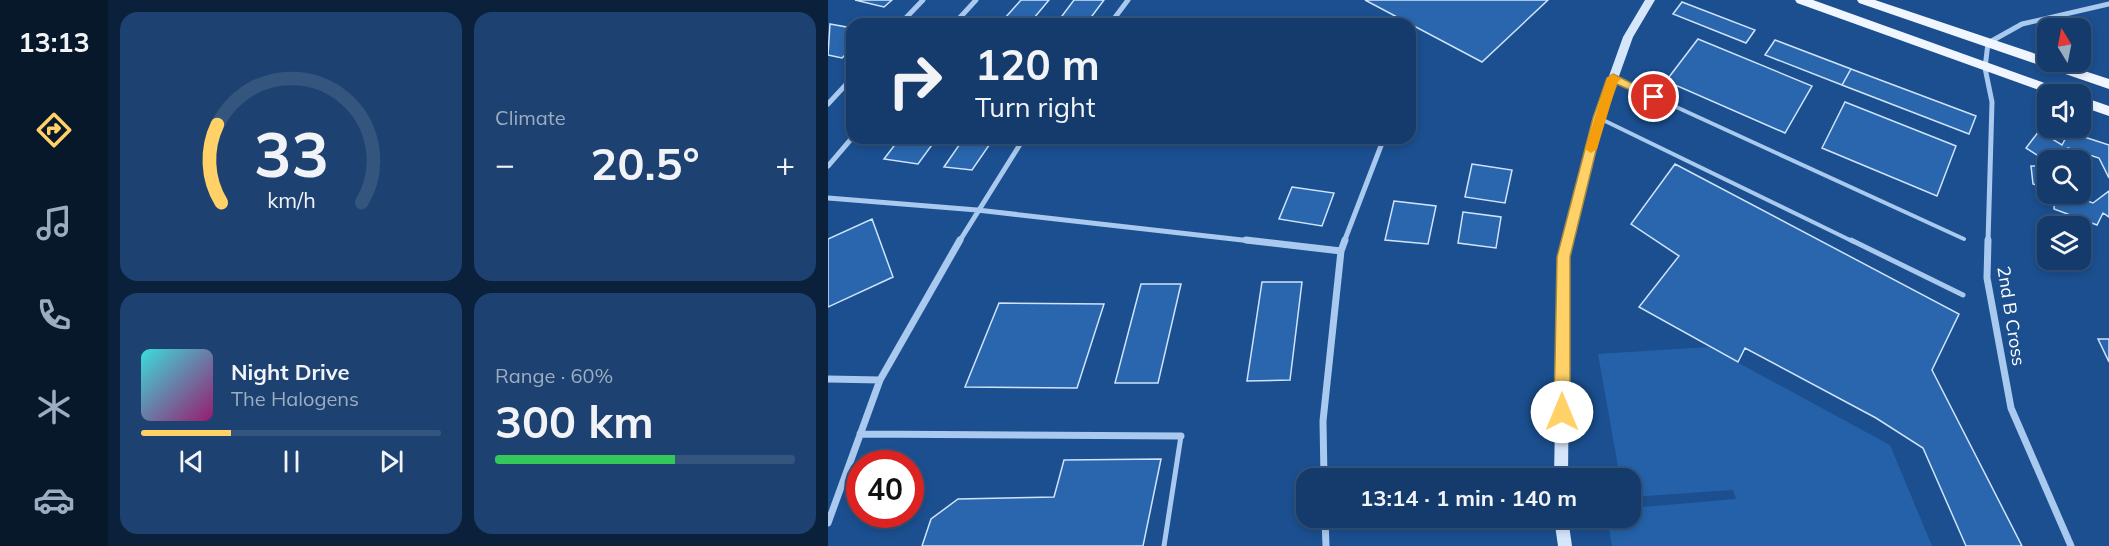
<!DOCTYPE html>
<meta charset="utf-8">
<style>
body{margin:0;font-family:Mulish,sans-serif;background:#1d4271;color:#f1f3f6;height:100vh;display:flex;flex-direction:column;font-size:22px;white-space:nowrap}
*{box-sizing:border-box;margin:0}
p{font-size:20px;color:#9dadc1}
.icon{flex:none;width:33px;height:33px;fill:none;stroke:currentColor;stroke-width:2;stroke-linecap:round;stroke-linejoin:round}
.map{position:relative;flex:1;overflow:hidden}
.panel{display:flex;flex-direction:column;gap:12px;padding:12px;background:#0b203b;width:720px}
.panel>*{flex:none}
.top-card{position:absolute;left:18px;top:18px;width:570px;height:126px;border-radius:18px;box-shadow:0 3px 9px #0003,0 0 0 2px #33557e;background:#143b6b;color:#f1f3f6;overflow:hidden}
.needle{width:39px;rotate:350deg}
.buttons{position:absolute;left:1209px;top:18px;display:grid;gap:12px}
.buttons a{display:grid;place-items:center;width:54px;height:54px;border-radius:12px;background:#143b6b;box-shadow:0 3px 9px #0003,0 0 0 2px #33557e;font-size:30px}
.speed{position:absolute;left:18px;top:450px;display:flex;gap:12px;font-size:30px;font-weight:700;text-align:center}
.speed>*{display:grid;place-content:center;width:78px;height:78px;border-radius:50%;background:#143b6b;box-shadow:0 3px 9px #0003,0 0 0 2px #33557e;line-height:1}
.speed .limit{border:9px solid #d22;background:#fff;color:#111}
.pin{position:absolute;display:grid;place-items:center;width:51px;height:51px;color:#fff;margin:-26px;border:3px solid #fff;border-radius:50%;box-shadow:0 2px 6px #0007}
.me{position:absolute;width:66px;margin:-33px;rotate:0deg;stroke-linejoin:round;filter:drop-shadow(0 0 4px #0008)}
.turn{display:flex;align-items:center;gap:21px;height:126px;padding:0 30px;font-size:27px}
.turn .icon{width:78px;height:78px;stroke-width:2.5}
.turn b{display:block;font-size:42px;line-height:51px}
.big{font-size:45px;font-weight:700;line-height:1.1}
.panel .card{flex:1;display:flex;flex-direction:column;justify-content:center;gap:9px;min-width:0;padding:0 21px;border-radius:18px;background:#1d4271}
.panel .dial{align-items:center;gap:0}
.dial svg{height:156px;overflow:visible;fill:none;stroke:#33557e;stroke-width:7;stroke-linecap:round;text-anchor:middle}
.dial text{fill:#f1f3f6;stroke:none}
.song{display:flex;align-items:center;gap:18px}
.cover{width:72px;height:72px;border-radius:9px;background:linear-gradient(135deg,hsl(180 70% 55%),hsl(320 70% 35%))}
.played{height:6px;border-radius:3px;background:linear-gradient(90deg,#ffd166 30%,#33557e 30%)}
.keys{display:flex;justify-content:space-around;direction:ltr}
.heat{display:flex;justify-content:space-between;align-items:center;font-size:33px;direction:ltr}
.charge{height:9px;border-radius:4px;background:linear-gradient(90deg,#34c759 60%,#33557e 0)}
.panel .tiles{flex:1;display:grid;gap:12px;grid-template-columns:repeat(2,1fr)}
.trip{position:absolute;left:468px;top:468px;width:345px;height:60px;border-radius:18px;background:#143b6b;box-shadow:0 3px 9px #0003,0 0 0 2px #33557e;font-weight:700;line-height:60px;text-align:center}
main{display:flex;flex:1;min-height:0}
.tabs{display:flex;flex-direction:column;width:108px;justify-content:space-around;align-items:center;background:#08182b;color:#9dadc1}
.tabs .icon{width:42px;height:42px}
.tabs .selected{color:#ffd166}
.tabs b{font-size:27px;color:#f1f3f6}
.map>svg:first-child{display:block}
.green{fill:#2461a8}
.building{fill:#2a66ad;stroke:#cfe3fa;stroke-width:1.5}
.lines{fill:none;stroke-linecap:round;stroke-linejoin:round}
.lane-far1{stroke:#a9c9ee;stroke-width:4}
.lane{stroke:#a9c9ee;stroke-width:5}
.street-far1{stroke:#a9c9ee;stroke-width:5}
.street{stroke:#a9c9ee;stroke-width:7}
.secondary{fill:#d6e6fa;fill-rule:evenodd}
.primary{fill:#f0f6ff;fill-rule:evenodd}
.route{fill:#ffd166;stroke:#a68842;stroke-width:1.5}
.slow{fill:#f59e0b}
.labels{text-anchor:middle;stroke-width:6;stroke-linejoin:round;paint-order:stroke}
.street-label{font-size:18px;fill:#fff;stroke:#1b4f8f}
</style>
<main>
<nav class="tabs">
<b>13:13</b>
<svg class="icon selected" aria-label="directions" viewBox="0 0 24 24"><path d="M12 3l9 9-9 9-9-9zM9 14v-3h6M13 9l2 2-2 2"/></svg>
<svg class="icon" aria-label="music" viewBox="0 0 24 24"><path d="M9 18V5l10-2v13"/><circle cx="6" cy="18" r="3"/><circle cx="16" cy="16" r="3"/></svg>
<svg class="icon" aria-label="phone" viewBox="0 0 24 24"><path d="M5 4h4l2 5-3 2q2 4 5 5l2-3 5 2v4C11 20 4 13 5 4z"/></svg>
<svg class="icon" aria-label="climate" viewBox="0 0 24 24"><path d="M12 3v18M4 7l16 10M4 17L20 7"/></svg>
<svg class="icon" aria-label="car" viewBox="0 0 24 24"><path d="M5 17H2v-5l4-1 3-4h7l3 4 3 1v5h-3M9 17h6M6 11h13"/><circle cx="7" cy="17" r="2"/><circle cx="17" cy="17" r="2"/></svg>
</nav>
<section class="panel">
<div class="tiles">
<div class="card dial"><svg viewBox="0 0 100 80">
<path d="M14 69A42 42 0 1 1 86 69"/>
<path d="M14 69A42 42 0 0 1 12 29" stroke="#ffd166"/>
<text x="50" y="56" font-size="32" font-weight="700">33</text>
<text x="50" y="72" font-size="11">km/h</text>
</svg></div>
<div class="card"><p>Climate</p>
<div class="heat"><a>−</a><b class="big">20.5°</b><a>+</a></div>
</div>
<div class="card">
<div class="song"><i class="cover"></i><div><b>Night Drive</b><p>The Halogens</p></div></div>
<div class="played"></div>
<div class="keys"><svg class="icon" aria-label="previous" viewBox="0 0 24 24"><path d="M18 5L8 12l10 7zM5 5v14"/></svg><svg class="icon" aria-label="pause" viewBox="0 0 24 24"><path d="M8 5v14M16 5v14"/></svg><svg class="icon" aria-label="next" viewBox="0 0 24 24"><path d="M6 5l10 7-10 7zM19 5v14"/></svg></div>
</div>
<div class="card"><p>Range · 60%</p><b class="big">300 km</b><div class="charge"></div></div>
</div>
</section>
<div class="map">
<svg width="1281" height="546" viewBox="0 0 1281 546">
<rect width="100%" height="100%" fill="#1b4f8f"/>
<!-- green -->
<path class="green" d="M881,347L1062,445L1104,546H784L779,518H802L803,508L908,499L905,490L803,497L802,478H792L770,354Z"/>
<!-- building -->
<path class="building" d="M27,0H64L56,7Z
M193,0H221L201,24L176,19Z
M246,0H276L258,24H228Z
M537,0H720L654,62Z
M854,2L927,30L918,43L845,14Z
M2,24L24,28V48L14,58L0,55Z
M870,39L984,86L957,133L838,81Z
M947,40L1023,69L1014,85L937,55Z
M1023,69L1148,116L1141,134L1014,85Z
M1017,102L1128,146L1109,196L994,148Z
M1211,131L1234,145L1241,132L1281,145V178L1271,158L1240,148L1232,160L1220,162L1198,148Z
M72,138H109L90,164L56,159Z
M136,138H166L144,170L116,167Z
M644,164L684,170L677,203L637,197Z
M847,164L1131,314L1104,370L1194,546H1138L1095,448L1048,418L917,348L910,362L811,307L851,256L803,224Z
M1203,166H1220V189L1205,184Z
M464,187L506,193L494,226L451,219Z
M1281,191V217L1275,213L1269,225L1226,209L1227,194H1240L1265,203Z
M566,201L608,206L600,244L557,240Z
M635,212L673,217L668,248L630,243Z
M44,219L65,277L0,307V239Z
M434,282H474L462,380L419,381Z
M313,284H353L330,383H287Z
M171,303L276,304L249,388L137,387Z
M1270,339H1281V362Z
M333,459L315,546H94L103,519L130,499L226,497L236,460Z"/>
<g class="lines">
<!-- lane-far1 -->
<path class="lane-far1" d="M785,78L1136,239
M771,118L1026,242"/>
<!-- lane -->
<path class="lane" d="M1023,240L1135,295
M336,546L353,436"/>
<!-- street-far1 -->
<path class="street-far1" d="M72,24L95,0
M126,24L148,0
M282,24L300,0
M0,104L24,78
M0,166L24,138
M0,198L149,210L432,242
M131,242L196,138
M516,242L556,138
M1160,242L1164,102L1157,68L1160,43L1194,24L1281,4"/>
<!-- street -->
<path class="street" d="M418,240L513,251L495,421L496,478
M1160,240L1159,278L1183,408L1243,546
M513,251L517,240
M0,379L52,380
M32,434L353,436
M497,518L498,546
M0,523L52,380L132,240"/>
<!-- secondary -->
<path class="secondary" d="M817,0H827L805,37L776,118L742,257L740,478H726L730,257L766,118L795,37Z
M726,518H740L744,546H730Z"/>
<!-- primary -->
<path class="primary" d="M967,0H985L1239,91L1240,94H1222L969,3Z
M1029,0H1047L1220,58V62H1229L1281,79V89L1031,3Z
M1252,96L1281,106V116L1252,106Z"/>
</g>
<!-- route -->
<path class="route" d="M785,74L832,97L826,101L789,84L776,118L742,257V412L739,417L734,419L729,417L726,412L729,257L765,118L779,78Z"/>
<!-- slow -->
<path class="slow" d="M785,74L793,79L789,83L769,149L763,153L757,149L779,78Z"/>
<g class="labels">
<!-- street labels -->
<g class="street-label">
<text transform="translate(1183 316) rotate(81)" y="6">2nd B Cross</text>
</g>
</g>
</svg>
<div class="buttons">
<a><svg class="needle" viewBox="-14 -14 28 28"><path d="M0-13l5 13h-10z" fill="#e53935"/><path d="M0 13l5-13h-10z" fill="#9dadc1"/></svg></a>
<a><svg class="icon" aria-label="sound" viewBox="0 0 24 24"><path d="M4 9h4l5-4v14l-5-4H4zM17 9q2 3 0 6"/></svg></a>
<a><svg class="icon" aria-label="search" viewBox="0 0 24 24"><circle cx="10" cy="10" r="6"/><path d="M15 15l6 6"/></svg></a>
<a><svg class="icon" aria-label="layers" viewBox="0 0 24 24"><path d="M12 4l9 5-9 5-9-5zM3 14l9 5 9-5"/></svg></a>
</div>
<div class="speed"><div class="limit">40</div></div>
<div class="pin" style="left:826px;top:97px;background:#d93025"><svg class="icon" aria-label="arrive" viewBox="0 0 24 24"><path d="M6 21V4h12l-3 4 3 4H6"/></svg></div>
<svg class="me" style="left:734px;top:412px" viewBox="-20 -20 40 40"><circle r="19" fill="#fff"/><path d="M0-13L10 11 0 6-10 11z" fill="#ffd166"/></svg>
<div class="trip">13:14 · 1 min · 140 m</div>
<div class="top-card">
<div class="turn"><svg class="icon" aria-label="right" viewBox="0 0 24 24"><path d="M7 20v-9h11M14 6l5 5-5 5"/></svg><div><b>120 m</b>Turn right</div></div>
</div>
</div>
</main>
